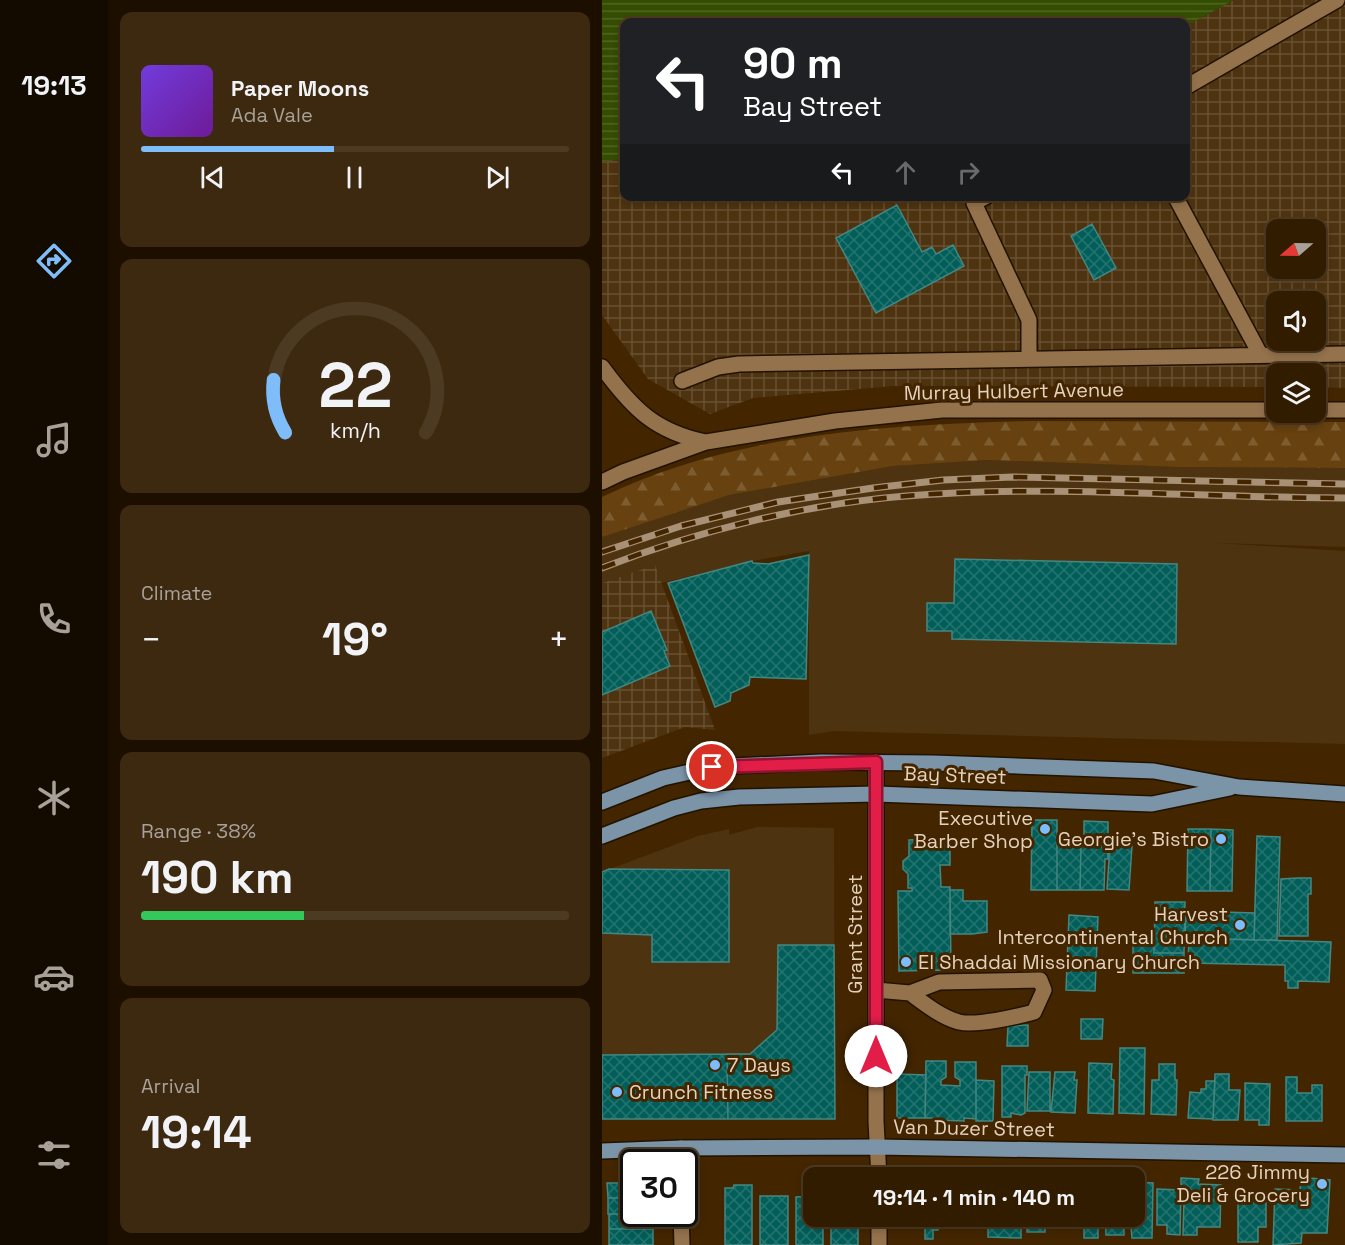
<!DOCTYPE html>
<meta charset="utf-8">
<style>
body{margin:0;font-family:"Space Grotesk",sans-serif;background:#3d290f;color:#f1f3f6;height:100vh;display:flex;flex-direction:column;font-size:22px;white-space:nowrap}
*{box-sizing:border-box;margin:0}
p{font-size:20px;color:#a8a199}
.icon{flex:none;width:33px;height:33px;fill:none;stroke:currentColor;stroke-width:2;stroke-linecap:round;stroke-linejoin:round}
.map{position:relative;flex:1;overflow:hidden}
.drawer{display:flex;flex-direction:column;gap:12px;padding:12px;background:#1c0f00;width:494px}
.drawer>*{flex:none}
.guide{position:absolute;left:18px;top:18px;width:570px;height:183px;border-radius:12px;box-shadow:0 3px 9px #0003,0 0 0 2px #4d3a22;background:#202124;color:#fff;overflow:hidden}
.needle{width:39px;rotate:250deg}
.controls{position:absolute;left:664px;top:219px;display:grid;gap:12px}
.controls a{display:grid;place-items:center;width:60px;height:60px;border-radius:12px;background:#321c00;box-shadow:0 3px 9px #0003,0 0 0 2px #4d3a22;font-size:30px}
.speed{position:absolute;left:18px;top:1149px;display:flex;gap:12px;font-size:30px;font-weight:700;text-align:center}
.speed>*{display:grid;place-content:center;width:78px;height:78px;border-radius:50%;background:#321c00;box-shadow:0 3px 9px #0003,0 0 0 2px #4d3a22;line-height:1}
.speed .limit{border:3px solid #111;border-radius:9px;background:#fff;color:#111}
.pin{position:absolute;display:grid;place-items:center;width:51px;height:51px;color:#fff;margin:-26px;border:3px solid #fff;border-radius:50%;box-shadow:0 2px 6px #0007}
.me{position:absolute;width:66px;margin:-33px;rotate:0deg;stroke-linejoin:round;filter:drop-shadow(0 0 4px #0008)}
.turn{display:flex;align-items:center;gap:21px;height:126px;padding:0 24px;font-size:27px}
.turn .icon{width:78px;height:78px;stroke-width:2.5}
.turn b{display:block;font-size:42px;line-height:51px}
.lanes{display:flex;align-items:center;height:57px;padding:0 24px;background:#0003;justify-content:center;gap:30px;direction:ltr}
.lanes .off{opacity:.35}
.big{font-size:45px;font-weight:600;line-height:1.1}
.drawer .card{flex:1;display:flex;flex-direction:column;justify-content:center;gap:9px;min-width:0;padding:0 21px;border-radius:12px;background:#3d290f}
.drawer .dial{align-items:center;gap:0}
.dial svg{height:156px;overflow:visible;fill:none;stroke:#4d3a22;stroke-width:7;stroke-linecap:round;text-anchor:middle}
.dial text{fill:#f1f3f6;stroke:none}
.song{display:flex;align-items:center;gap:18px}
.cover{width:72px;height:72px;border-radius:9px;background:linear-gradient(135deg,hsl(260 70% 55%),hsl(280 70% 35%))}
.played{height:6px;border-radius:3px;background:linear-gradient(90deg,#7ebdf9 45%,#4d3a22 45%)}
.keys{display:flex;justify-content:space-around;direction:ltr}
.heat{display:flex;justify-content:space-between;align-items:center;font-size:33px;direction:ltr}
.charge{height:9px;border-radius:4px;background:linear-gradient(90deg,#34c759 38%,#4d3a22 0)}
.trip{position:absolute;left:201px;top:1167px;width:342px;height:60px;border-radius:12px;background:#321c00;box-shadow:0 3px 9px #0003,0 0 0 2px #4d3a22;font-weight:600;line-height:60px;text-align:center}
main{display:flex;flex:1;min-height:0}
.tabs{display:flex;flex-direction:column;width:108px;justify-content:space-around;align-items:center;background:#140b00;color:#a8a199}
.tabs .icon{width:42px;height:42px}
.tabs .current{color:#7ebdf9}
.tabs b{font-size:27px;color:#f1f3f6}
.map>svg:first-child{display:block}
.built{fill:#4e3310}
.industrial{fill:url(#industrial-grid);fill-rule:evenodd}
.forest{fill:url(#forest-firs)}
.water{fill:url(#water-rules)}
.building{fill:url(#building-cross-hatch);stroke:#448781;stroke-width:1.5}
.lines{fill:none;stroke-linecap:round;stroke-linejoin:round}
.minor-casing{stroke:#221201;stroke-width:18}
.major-casing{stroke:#221201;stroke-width:18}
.minor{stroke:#94724c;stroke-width:15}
.major{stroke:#7b94a8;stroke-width:15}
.rail-casing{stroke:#a89176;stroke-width:7}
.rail{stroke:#432600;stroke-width:4.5;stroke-dasharray:14;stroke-linecap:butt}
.route-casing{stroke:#92132f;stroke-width:15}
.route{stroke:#e11d48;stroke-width:10}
.poi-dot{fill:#7ebdf9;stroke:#432600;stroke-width:2}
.labels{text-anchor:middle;stroke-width:6;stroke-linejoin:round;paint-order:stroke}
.street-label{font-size:20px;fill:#e5d2be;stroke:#432600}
.poi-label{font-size:20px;fill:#e5d2be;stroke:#432600;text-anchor:end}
</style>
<main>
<nav class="tabs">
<b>19:13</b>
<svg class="icon current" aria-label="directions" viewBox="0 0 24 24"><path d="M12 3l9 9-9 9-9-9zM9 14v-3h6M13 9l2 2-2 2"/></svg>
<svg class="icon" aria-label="music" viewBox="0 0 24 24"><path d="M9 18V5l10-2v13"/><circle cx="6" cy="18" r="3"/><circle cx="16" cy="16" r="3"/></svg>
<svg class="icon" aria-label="phone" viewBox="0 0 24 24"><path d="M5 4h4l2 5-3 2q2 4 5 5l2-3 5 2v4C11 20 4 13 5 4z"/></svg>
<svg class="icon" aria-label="climate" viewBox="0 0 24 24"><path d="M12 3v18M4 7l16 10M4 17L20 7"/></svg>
<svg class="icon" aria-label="car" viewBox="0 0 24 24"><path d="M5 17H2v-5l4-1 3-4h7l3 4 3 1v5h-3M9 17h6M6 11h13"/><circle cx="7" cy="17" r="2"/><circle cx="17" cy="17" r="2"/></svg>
<svg class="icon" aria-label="filters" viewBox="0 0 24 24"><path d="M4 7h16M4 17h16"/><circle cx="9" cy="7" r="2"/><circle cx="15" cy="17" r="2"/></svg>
</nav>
<section class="drawer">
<div class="card">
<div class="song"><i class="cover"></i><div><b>Paper Moons</b><p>Ada Vale</p></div></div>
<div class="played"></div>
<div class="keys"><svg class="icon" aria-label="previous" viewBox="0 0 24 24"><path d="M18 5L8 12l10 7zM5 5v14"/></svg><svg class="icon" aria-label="pause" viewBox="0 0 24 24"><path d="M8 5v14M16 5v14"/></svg><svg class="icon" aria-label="next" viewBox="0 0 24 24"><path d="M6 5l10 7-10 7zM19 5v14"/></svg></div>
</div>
<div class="card dial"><svg viewBox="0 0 100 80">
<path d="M14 69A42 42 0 1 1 86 69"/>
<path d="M14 69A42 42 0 0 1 8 42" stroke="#7ebdf9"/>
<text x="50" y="56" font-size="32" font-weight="700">22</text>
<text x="50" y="72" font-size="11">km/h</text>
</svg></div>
<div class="card"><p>Climate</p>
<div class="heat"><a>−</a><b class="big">19°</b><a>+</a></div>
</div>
<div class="card"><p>Range · 38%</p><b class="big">190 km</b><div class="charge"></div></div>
<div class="card"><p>Arrival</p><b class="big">19:14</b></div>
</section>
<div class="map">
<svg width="744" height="1245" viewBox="0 0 744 1245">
<defs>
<pattern id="industrial-grid" width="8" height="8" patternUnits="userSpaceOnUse" patternTransform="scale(1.5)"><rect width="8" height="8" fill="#4e3310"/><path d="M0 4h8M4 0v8" fill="none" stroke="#675031"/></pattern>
<pattern id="forest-firs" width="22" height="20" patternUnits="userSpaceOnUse" patternTransform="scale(1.5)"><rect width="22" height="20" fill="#67410f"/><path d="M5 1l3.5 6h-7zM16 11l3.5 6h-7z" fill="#7d5c30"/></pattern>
<pattern id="water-rules" width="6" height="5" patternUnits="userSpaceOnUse" patternTransform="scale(1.5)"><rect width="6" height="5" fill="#344d01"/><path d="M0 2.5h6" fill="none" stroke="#516624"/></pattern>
<pattern id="building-cross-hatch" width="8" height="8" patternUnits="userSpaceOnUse" patternTransform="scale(1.5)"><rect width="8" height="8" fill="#015e59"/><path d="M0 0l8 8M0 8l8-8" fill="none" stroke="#26746f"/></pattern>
</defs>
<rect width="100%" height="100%" fill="#432600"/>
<!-- built -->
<path class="built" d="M384,460L576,467L743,468V547L614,543L743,551V744L231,731L207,735V551L150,561L59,583L53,566L0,583V537L28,526L127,495L291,466Z
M155,827L232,828L233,1119H0V872L96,836L127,829V835Z"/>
<!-- industrial -->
<path class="industrial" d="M632,0H743V388L714,387V374H675V387L292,386L151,398L108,414L46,379L0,315V162L22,159V196H584V26ZM675,230H714V268H675ZM675,302H714V340H675Z
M53,565L113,730L83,727L0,758V583Z"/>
<!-- forest -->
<path class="forest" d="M427,421L743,422V468L576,467L385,460L291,466L127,495L0,537V497C133,433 282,425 427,421Z"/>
<!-- water -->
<path class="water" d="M0,0H632L584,26V22H22V159L0,162Z"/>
<!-- building -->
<path class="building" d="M295,205L320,252L330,247L334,254L351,245L362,266L274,313L234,238Z
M490,224L514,268L492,280L469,236Z
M207,555L204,679L148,677L147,685L129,693L128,701L113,707L66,583L150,561L151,563L166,564Z
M353,559L575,564L574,644L350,639V631H325V603H352Z
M49,611L65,650L62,651L68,666L0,695V632Z
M430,820H455V890H429Z
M482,821L506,822V859H503L502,890H478L479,844H482Z
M586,829H609L608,891H585Z
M609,829L631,830L630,891H608Z
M655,836L678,837L675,940H652Z
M332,839V842H348V865H338L339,887H348L349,970L297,971L296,891H310V888H306V874L301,869V861L307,856V840Z
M455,843L479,844L478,890H455Z
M508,845L530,846L527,890L505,889Z
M7,869L127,870V962H50V935L0,933V872Z
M696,878H709V894H706V936H677L679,879Z
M348,890H361V901H385V932L370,934H348Z
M553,902H583L582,953H552Z
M584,911L653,913L652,940L583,938Z
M467,915L496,917L493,991L464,990Z
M531,938H552V953H582V973H531Z
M587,938L729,942L727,982L696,981V988H686V981H683V965L586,963Z
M176,945H232L233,1119H126L125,1054H148L175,1030Z
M479,1019H501L500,1039H479Z
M426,1025V1046H405L406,1026Z
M518,1048H543L542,1114L517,1113Z
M125,1054L126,1119H0V1055Z
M324,1061H344V1077L339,1080V1085L358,1086V1080L353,1077V1062H374V1119L362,1118V1121L335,1120V1118H323Z
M487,1063L510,1064L509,1079L512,1080L511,1114L486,1113Z
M557,1064H573V1080H575L574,1115L549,1114L550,1080H557Z
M400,1066H425V1075H423V1113L419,1115L409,1113V1117H400Z
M427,1072H448V1111H425Z
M453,1072H473L472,1080H475L473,1113L449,1112Z
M295,1074L324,1075L323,1118H295Z
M613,1074H627V1090H638L636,1120H611Z
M684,1077H695V1093H710V1085H720V1121H684Z
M374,1080L392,1081L391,1121H374Z
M604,1081H613L611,1119L586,1118L588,1092L599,1093V1089H604Z
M643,1083L668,1084L667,1125H657V1120H643Z
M378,1175L400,1176V1178H378Z
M579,1178L597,1179L596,1184L619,1185L618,1227H595V1235H581L582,1200H579Z
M708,1178L728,1180L725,1233H700L699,1243L671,1245L673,1189L698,1190L699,1179L708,1180Z
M532,1182L551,1183L550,1238H530L528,1216H532Z
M5,1183H32V1198H6Z
M132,1185H150V1245H123V1188H131Z
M555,1189L579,1190L578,1235L565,1234V1225H555Z
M636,1193H664V1227H656V1242H636Z
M158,1196H186V1245H158Z
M212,1196V1216H221V1245H194V1197Z
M6,1198H32V1214H51H6Z
M7,1214H51V1229H7Z
M229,1216H256V1245H229Z
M295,1216H323V1225H295Z
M323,1216H336V1230H331V1239H323Z
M386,1216H419V1238L386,1237Z
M425,1216H443V1232H425Z
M451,1216H473V1217H466V1227H451Z
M482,1216H496V1238H482Z
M503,1216H526V1221H522V1235H504Z
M7,1229H51V1245H7Z"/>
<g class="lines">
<!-- minor casing -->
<g class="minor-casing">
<path id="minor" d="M584,87L735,0
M385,196L372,203L427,320V358
M573,196L658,354
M0,367C30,408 53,432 104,442L233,421L340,410H675
M80,381L116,367L137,364L744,354
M714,410H744
M0,482L21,472L104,442
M274,762V1121L277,1178
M274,990L308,993L337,982L438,980L442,990L432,1012C414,1017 374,1026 357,1022C339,1017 323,1004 308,993
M79,1162V1148
M79,1214L80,1245
M277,1245V1216"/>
</g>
<!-- major casing -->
<g class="major-casing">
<path id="major" d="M0,802L61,778L110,767L219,762L331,763L552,771L637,787L744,794
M0,836L72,808L99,801L137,797L274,794L550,804L628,788
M0,1151L79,1148L275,1147L744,1155"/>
</g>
<!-- minor -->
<use href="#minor" class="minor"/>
<!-- major -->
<use href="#major" class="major"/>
<!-- rail casing -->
<g class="rail-casing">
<path id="rail" d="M0,552L79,526L176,502L271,488L341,480L410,477L744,484
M0,568C95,531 202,504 304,496C450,484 597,498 744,498"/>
</g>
<!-- rail -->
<use href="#rail" class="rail"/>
</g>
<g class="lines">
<!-- route casing -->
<g class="route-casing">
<path id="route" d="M110,767L274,762V1056"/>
</g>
<!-- route -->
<use href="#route" class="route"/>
</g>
<!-- markers -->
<g class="poi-dot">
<circle cx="443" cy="829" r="6"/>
<circle cx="619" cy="839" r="6"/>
<circle cx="638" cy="925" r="6"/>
<circle cx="304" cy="962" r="6"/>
<circle cx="113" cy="1065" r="6"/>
<circle cx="15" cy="1092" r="6"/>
<circle cx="720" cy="1184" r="6"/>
</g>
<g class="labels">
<!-- street labels -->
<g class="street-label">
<text transform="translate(412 391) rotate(-1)" y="7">Murray Hulbert Avenue</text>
<text transform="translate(353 775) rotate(2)" y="7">Bay Street</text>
<text transform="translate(253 934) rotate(-90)" y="7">Grant Street</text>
<text transform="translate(372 1128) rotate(1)" y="7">Van Duzer Street</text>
</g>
<!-- poi labels -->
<g class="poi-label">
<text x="431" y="825">Executive<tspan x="431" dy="23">Barber Shop</tspan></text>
<text x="607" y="846">Georgie's Bistro</text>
<text x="626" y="921">Harvest<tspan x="626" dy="23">Intercontinental Church</tspan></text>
<text x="316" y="969" text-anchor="start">El Shaddai Missionary Church</text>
<text x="125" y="1072" text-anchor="start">7 Days</text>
<text x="27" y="1099" text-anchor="start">Crunch Fitness</text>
<text x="708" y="1179">226 Jimmy<tspan x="708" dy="23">Deli &amp; Grocery</tspan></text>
</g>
</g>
</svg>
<div class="controls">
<a><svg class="needle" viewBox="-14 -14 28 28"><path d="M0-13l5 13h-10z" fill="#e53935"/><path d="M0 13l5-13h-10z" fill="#a8a199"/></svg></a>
<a><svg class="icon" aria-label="sound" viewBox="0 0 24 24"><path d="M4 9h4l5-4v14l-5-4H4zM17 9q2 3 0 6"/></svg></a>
<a><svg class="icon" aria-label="layers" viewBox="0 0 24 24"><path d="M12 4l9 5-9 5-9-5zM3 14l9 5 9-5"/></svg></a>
</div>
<div class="speed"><div class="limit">30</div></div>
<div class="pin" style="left:110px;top:767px;background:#d93025"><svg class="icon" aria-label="arrive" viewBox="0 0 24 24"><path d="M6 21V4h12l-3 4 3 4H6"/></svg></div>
<svg class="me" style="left:274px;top:1056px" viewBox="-20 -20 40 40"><circle r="19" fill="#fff"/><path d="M0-13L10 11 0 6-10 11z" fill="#e11d48"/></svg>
<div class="trip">19:14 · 1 min · 140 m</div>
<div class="guide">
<div class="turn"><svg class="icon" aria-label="left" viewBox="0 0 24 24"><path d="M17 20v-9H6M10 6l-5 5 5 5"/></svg><div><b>90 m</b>Bay Street</div></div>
<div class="lanes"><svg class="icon" aria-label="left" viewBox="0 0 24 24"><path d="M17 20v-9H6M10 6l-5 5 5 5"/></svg><svg class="icon off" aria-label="ahead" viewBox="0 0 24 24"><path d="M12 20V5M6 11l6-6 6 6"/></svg><svg class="icon off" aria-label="right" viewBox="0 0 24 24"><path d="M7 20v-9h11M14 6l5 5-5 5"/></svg></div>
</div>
</div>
</main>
